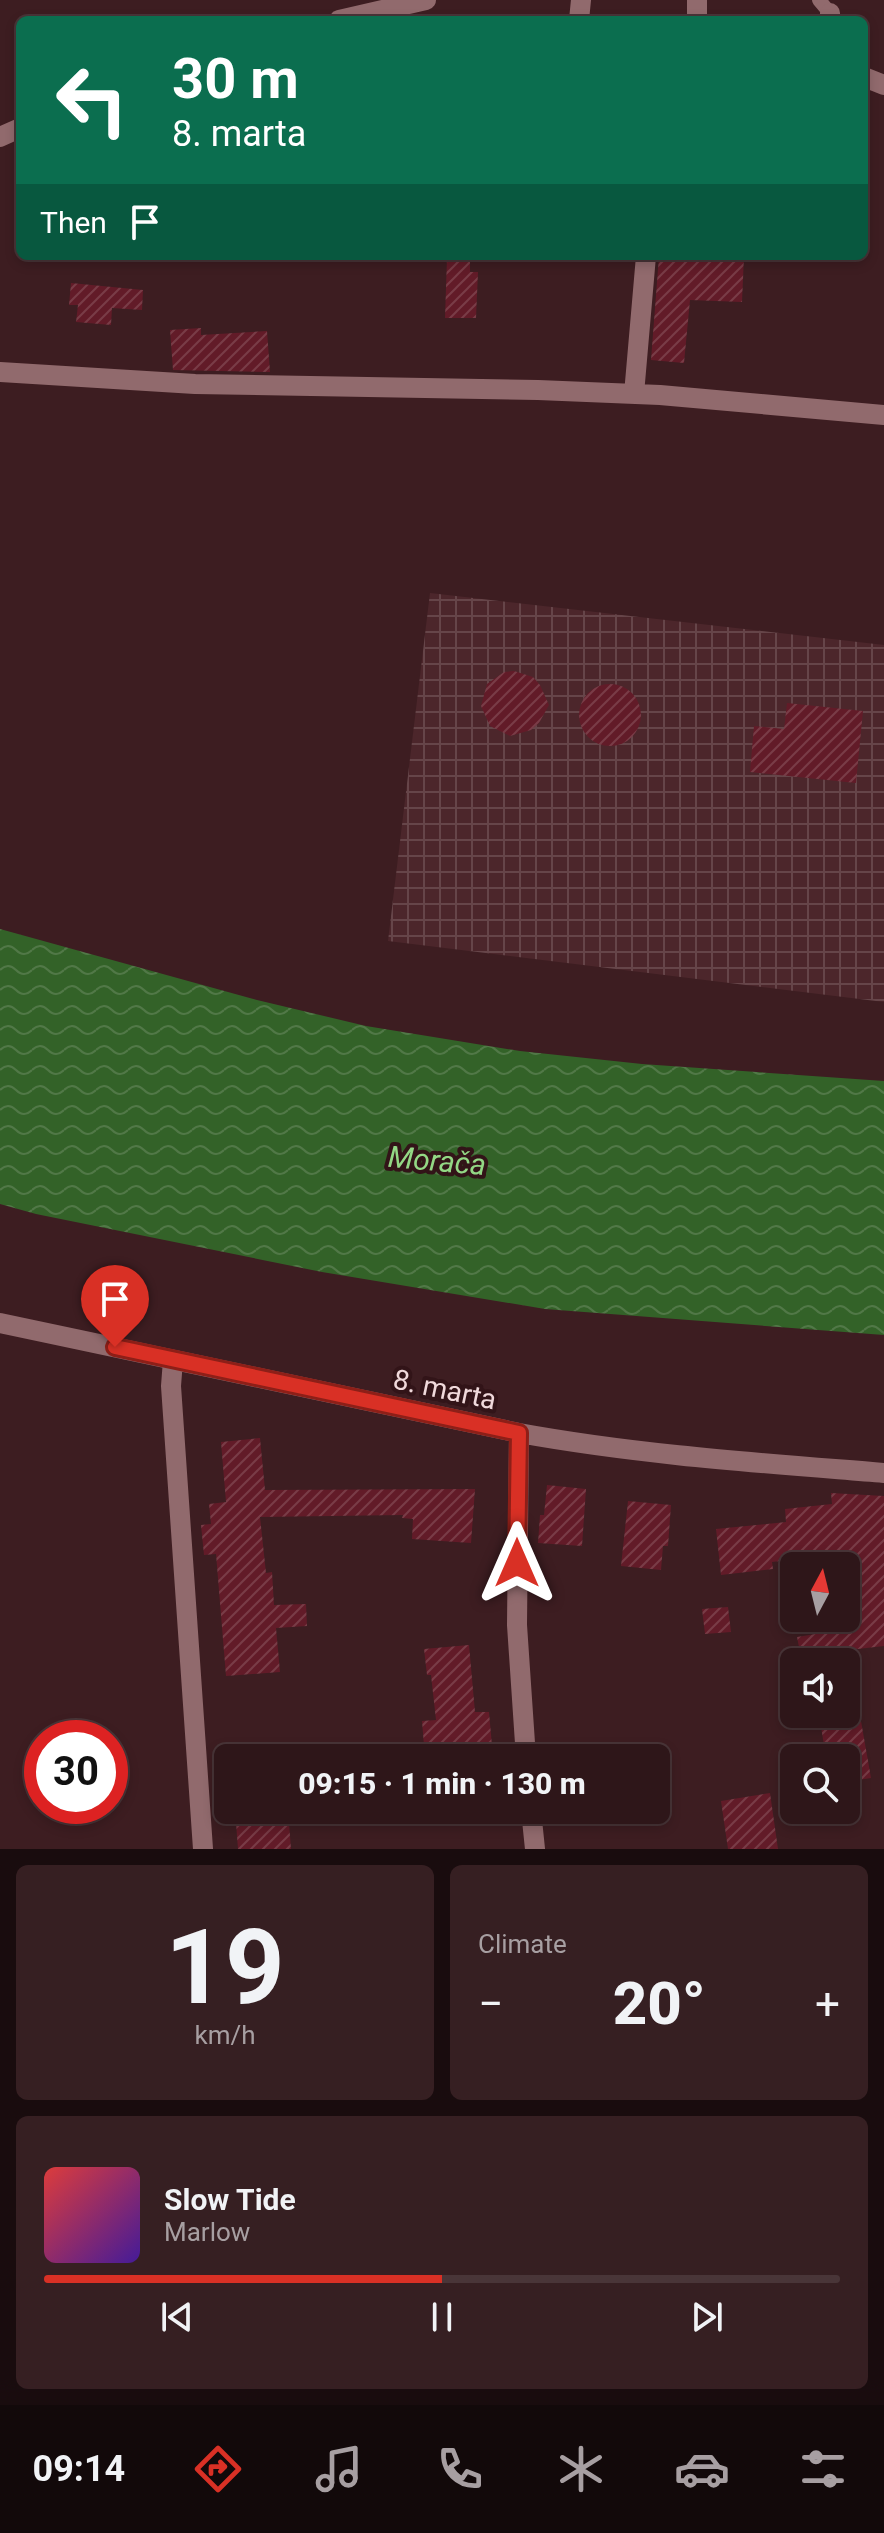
<!DOCTYPE html>
<meta charset="utf-8">
<style>
body{margin:0;font-family:Roboto,sans-serif;background:#361f22;color:#f1f3f6;height:100vh;display:flex;flex-direction:column;font-size:30px;white-space:nowrap}
*{box-sizing:border-box;margin:0}
p{font-size:26px;color:#a79fa2}
.icon{flex:none;width:44px;height:44px;fill:none;stroke:currentColor;stroke-width:2;stroke-linecap:round;stroke-linejoin:round}
.map{position:relative;height:1849px;overflow:hidden}
.sheet{display:flex;flex-direction:column;gap:16px;padding:16px;background:#190c0e;flex:1}
.sheet>*{flex:none}
.guide{position:absolute;left:16px;top:16px;width:852px;height:244px;border-radius:12px;box-shadow:0 4px 12px #0003,0 0 0 2px #493538;background:#0b6e4f;color:#fff;overflow:hidden}
.needle{width:52px;rotate:7deg}
.tools{position:absolute;left:780px;top:1552px;display:grid;gap:16px}
.tools a{display:grid;place-items:center;width:80px;height:80px;border-radius:12px;background:#2e1619;box-shadow:0 4px 12px #0003,0 0 0 2px #493538;font-size:40px}
.speed{position:absolute;left:24px;top:1720px;display:flex;gap:16px;font-size:40px;font-weight:700;text-align:center}
.speed>*{display:grid;place-content:center;width:104px;height:104px;border-radius:50%;background:#2e1619;box-shadow:0 4px 12px #0003,0 0 0 2px #493538;line-height:1}
.speed .limit{border:12px solid #d22;background:#fff;color:#111}
.pin{position:absolute;display:grid;place-items:center;width:68px;height:68px;color:#fff;margin:-82px -34px;border-radius:50% 50% 50% 0;rotate:-45deg;box-shadow:0 0 8px #0007}
.pin .icon{rotate:45deg}
.me{position:absolute;width:88px;margin:-44px;rotate:0deg;stroke-linejoin:round;filter:drop-shadow(0 0 6px #0008)}
.turn{display:flex;align-items:center;gap:28px;height:168px;padding:0 24px;font-size:36px}
.turn .icon{width:104px;height:104px;stroke-width:2.5}
.turn b{display:block;font-size:56px;line-height:68px}
.then{display:flex;align-items:center;height:76px;padding:0 24px;background:#0003;gap:16px;font-size:30px}
.big{font-size:60px;font-weight:800;line-height:1.1}
.sheet .widget{flex:1;display:flex;flex-direction:column;justify-content:center;gap:12px;min-width:0;padding:0 28px;border-radius:12px;background:#361f22}
.sheet .dial{align-items:center;gap:0}
.dial b{font-size:104px;line-height:1}
.song{display:flex;align-items:center;gap:24px}
.cover{width:96px;height:96px;border-radius:12px;background:linear-gradient(135deg,hsl(0 70% 55%),hsl(260 70% 35%))}
.played{height:8px;border-radius:4px;background:linear-gradient(90deg,#d93025 50%,#493538 50%)}
.keys{display:flex;justify-content:space-around;direction:ltr}
.heat{display:flex;justify-content:space-between;align-items:center;font-size:44px;direction:ltr}
.sheet .tiles{flex:1;display:grid;gap:16px;grid-template-columns:1fr 1fr}
.widget:last-child{grid-column:span 2}
.trip{position:absolute;left:214px;top:1744px;width:456px;height:80px;border-radius:12px;background:#2e1619;box-shadow:0 4px 12px #0003,0 0 0 2px #493538;font-weight:800;line-height:80px;text-align:center}
.menu{display:flex;height:128px;justify-content:space-around;align-items:center;background:#12090a;color:#a79fa2}
.menu .icon{width:56px;height:56px}
.menu .on{color:#d93025}
.menu b{font-size:36px;color:#f1f3f6}
.map>svg:first-child{display:block}
.industrial{fill:url(#industrial-grid)}
.water{fill:url(#water-waves)}
.building{fill:url(#building-hatch)}
.lines{fill:none;stroke-linecap:round;stroke-linejoin:round}
.service{stroke:#916a6d;stroke-width:14}
.minor{stroke:#916a6d;stroke-width:20}
.route-casing{stroke:#8d1f18;stroke-width:20}
.route{stroke:#d93025;stroke-width:14}
.labels{text-anchor:middle;stroke-width:8;stroke-linejoin:round;paint-order:stroke}
.street-label{font-size:28px;fill:#f0d9db;stroke:#321418}
.water-label{font-size:30px;font-style:italic;fill:#93d885;stroke:#321418}
</style>
<div class="map">
<svg width="884" height="1849" viewBox="0 0 884 1849">
<defs>
<pattern id="industrial-grid" width="8" height="8" patternUnits="userSpaceOnUse" patternTransform="scale(2)"><rect width="8" height="8" fill="#4c262b"/><path d="M0 4h8M4 0v8" fill="none" stroke="#664549"/></pattern>
<pattern id="water-waves" width="16" height="10" patternUnits="userSpaceOnUse" patternTransform="scale(2)"><rect width="16" height="10" fill="#336228"/><path d="M0 5q4-4 8 0t8 0" fill="none" stroke="#517847"/></pattern>
<pattern id="building-hatch" width="6" height="6" patternUnits="userSpaceOnUse" patternTransform="scale(2)"><rect width="6" height="6" fill="#621b28"/><path d="M-1 1l2-2M0 6l6-6M5 7l2-2" fill="none" stroke="#793c47"/></pattern>
</defs>
<rect width="100%" height="100%" fill="#3d1d21"/>
<!-- industrial -->
<path class="industrial" d="M430,593L884,645V1002L388,941Z"/>
<!-- water -->
<path class="water" d="M0,929L257,1000L366,1026L520,1051L642,1064L884,1081V1335L545,1309L322,1272L36,1214L0,1204Z"/>
<!-- building -->
<path class="building" d="M659,256H744L742,302L690,300L684,363L651,360Z
M447,258H470V272H478L476,318H445Z
M71,283L143,290L142,310L112,308L111,325L76,322L78,305H69Z
M201,328V335L267,331L270,372L173,370L170,330Z
M514,671L533,677L540,685L549,705L539,723L531,730L510,736L490,726L481,706L487,684L504,672Z
M579 715a31 31 0 1 1 62 0a31 31 0 1 1-62 0Z
M787,703L863,711L856,783L750,772L754,726L784,729Z
M260,1438L265,1490L475,1489L471,1543L412,1539L413,1519L402,1518L403,1515L260,1517L266,1573L272,1572L274,1605L306,1604L307,1626L276,1628L280,1672L226,1676L216,1554L204,1555L201,1525L211,1524L209,1504L226,1502L221,1442Z
M547,1485L586,1489L582,1546L538,1543L540,1515H544Z
M831,1493L884,1496V1646L849,1650L851,1662H802L797,1637L846,1629V1553L772,1562L773,1569L721,1575L716,1529L786,1522L785,1509L832,1504Z
M628,1501L671,1505L668,1546H663L661,1570L621,1566Z
M728,1607L731,1632L705,1634L702,1609Z
M469,1645L475,1712H489L493,1757L425,1758L422,1721L436,1720L431,1675H427L424,1649Z
M858,1704L871,1778L846,1782V1758H826L819,1714H846V1705Z
M770,1793L778,1849H728L721,1801Z
M235,1810H288L291,1849H238Z"/>
<g class="lines">
<!-- service -->
<path class="service" d="M819,0L830,13"/>
<!-- minor -->
<path class="minor" d="M830,13V20
M339,20L426,0
M579,20L581,0
M697,20V0
M864,77L884,85
M0,137L20,128
M0,372L195,384L538,390L660,395L884,415
M634,394L646,256
M0,1323L519,1433C640,1455 762,1463 884,1473
M173,1360L171,1386L203,1849
M519,1433L517,1625L526,1758
M531,1810L535,1849"/>
</g>
<g class="lines">
<!-- route casing -->
<g class="route-casing">
<path id="route" d="M115,1347L519,1433L517,1563"/>
</g>
<!-- route -->
<use href="#route" class="route"/>
</g>
<g class="labels">
<!-- street labels -->
<g class="street-label">
<text transform="translate(445 1389) rotate(12)" y="10">8. marta</text>
</g>
<!-- water labels -->
<g class="water-label">
<text transform="translate(437 1161) rotate(5)" y="10">Morača</text>
</g>
</g>
</svg>
<div class="tools">
<a><svg class="needle" viewBox="-14 -14 28 28"><path d="M0-13l5 13h-10z" fill="#e53935"/><path d="M0 13l5-13h-10z" fill="#a79fa2"/></svg></a>
<a><svg class="icon" aria-label="sound" viewBox="0 0 24 24"><path d="M4 9h4l5-4v14l-5-4H4zM17 9q2 3 0 6"/></svg></a>
<a><svg class="icon" aria-label="search" viewBox="0 0 24 24"><circle cx="10" cy="10" r="6"/><path d="M15 15l6 6"/></svg></a>
</div>
<div class="speed"><div class="limit">30</div></div>
<div class="pin" style="left:115px;top:1347px;background:#d93025"><svg class="icon" aria-label="arrive" viewBox="0 0 24 24"><path d="M6 21V4h12l-3 4 3 4H6"/></svg></div>
<svg class="me" style="left:517px;top:1563px" viewBox="-20 -20 40 40"><path d="M0-17L14 15 0 8-14 15z" fill="#d93025" stroke="#fff" stroke-width="4"/></svg>
<div class="trip">09:15 · 1 min · 130 m</div>
<div class="guide">
<div class="turn"><svg class="icon" aria-label="left" viewBox="0 0 24 24"><path d="M17 20v-9H6M10 6l-5 5 5 5"/></svg><div><b>30 m</b>8. marta</div></div>
<div class="then">Then<svg class="icon" aria-label="arrive" viewBox="0 0 24 24"><path d="M6 21V4h12l-3 4 3 4H6"/></svg></div>
</div>
</div>
<section class="sheet">
<div class="tiles">
<div class="widget dial"><b>19</b><p>km/h</p></div>
<div class="widget"><p>Climate</p>
<div class="heat"><a>−</a><b class="big">20°</b><a>+</a></div>
</div>
<div class="widget">
<div class="song"><i class="cover"></i><div><b>Slow Tide</b><p>Marlow</p></div></div>
<div class="played"></div>
<div class="keys"><svg class="icon" aria-label="previous" viewBox="0 0 24 24"><path d="M18 5L8 12l10 7zM5 5v14"/></svg><svg class="icon" aria-label="pause" viewBox="0 0 24 24"><path d="M8 5v14M16 5v14"/></svg><svg class="icon" aria-label="next" viewBox="0 0 24 24"><path d="M6 5l10 7-10 7zM19 5v14"/></svg></div>
</div>
</div>
</section>
<nav class="menu">
<b>09:14</b>
<svg class="icon on" aria-label="directions" viewBox="0 0 24 24"><path d="M12 3l9 9-9 9-9-9zM9 14v-3h6M13 9l2 2-2 2"/></svg>
<svg class="icon" aria-label="music" viewBox="0 0 24 24"><path d="M9 18V5l10-2v13"/><circle cx="6" cy="18" r="3"/><circle cx="16" cy="16" r="3"/></svg>
<svg class="icon" aria-label="phone" viewBox="0 0 24 24"><path d="M5 4h4l2 5-3 2q2 4 5 5l2-3 5 2v4C11 20 4 13 5 4z"/></svg>
<svg class="icon" aria-label="climate" viewBox="0 0 24 24"><path d="M12 3v18M4 7l16 10M4 17L20 7"/></svg>
<svg class="icon" aria-label="car" viewBox="0 0 24 24"><path d="M5 17H2v-5l4-1 3-4h7l3 4 3 1v5h-3M9 17h6M6 11h13"/><circle cx="7" cy="17" r="2"/><circle cx="17" cy="17" r="2"/></svg>
<svg class="icon" aria-label="filters" viewBox="0 0 24 24"><path d="M4 7h16M4 17h16"/><circle cx="9" cy="7" r="2"/><circle cx="15" cy="17" r="2"/></svg>
</nav>
